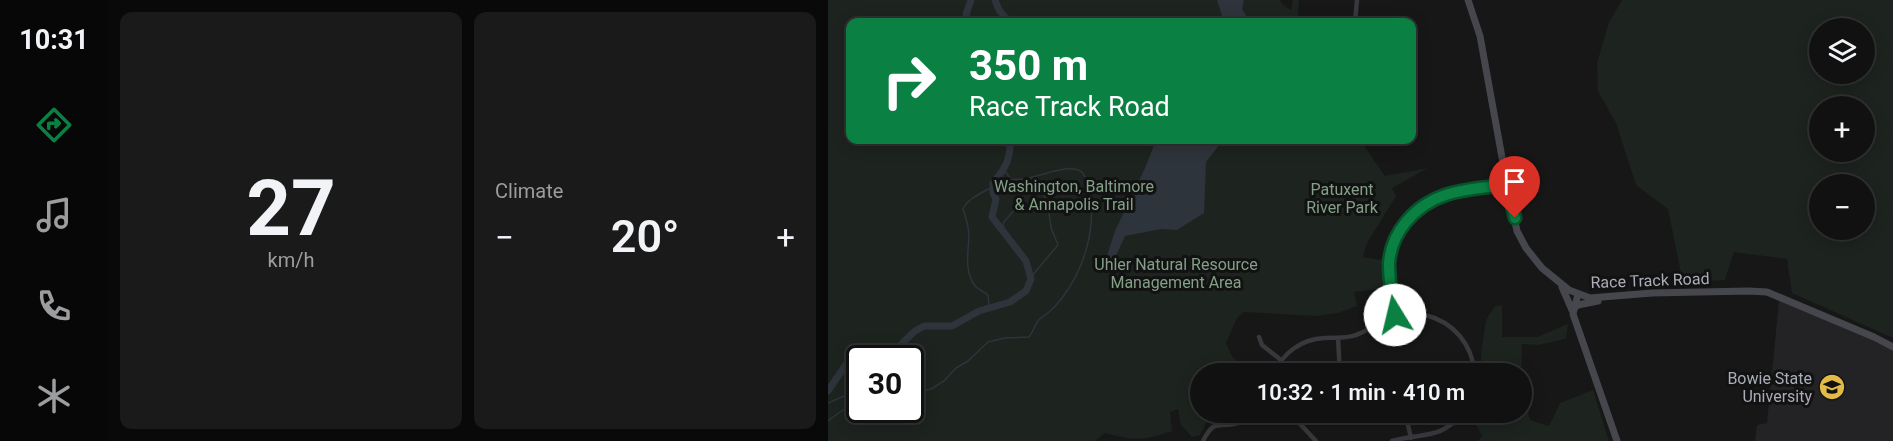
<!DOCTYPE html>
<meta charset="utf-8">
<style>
body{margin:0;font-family:Roboto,sans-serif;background:#1a1a1b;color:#f1f3f6;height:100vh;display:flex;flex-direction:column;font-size:22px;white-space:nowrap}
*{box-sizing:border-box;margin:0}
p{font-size:20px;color:#9c9d9f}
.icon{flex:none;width:33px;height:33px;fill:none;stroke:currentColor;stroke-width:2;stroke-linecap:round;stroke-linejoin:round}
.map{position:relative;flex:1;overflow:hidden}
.panel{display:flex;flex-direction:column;gap:12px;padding:12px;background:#09090a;width:720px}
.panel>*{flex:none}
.top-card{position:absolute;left:18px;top:18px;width:570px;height:126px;border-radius:12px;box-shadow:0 3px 15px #0003,0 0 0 2px #303132;background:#0b8043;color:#fff;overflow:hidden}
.controls{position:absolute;left:981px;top:18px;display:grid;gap:12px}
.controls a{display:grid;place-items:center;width:66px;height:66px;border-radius:50%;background:#111112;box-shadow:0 3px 15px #0003,0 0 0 2px #303132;font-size:30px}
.speed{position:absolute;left:18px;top:345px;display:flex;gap:12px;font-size:30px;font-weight:700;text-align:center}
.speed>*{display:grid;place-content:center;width:78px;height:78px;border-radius:50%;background:#111112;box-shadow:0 3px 15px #0003,0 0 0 2px #303132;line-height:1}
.speed .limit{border:3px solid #111;border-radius:9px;background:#fff;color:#111}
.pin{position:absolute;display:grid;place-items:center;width:51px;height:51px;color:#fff;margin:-62px -26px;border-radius:50% 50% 50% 0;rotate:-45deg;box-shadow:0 0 6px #0007}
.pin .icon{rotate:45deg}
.me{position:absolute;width:66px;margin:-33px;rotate:351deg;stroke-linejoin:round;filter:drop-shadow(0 0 4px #0008)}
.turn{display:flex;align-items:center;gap:21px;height:126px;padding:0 24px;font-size:27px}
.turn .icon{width:78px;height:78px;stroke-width:2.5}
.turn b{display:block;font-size:42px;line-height:51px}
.big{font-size:45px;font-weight:600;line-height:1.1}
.panel .card{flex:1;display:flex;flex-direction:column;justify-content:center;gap:9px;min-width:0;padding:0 21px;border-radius:12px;background:#1a1a1b}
.panel .dial{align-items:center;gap:0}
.dial b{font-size:78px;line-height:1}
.heat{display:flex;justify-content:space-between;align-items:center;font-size:33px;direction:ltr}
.panel .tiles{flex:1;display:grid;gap:12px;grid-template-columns:repeat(2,1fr)}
.trip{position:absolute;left:362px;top:363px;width:342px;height:60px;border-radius:30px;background:#111112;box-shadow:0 3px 15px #0003,0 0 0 2px #303132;font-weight:600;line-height:60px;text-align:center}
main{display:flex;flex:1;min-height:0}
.tabs{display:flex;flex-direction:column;width:108px;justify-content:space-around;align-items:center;background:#070707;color:#9c9d9f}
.tabs .icon{width:42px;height:42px}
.tabs .active{color:#0b8043}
.tabs b{font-size:27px;color:#f1f3f6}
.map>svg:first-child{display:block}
.built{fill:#232325}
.green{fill:#1d231e;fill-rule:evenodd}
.water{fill:#2e343b}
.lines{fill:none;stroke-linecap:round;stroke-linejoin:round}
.stream{stroke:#2e343b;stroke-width:1.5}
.river{stroke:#2e343b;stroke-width:7}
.street{stroke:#38383d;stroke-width:4.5}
.secondary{stroke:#46474d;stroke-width:7}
.route-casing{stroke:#07532c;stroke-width:15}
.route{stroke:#0b8043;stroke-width:10}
.labels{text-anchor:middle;stroke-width:6;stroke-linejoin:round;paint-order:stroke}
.park-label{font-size:16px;fill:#83a087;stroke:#121213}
.street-label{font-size:16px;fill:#aaadb7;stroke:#121213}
.poi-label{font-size:16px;fill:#aaadb7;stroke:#121213;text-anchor:end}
</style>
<main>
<nav class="tabs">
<b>10:31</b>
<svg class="icon active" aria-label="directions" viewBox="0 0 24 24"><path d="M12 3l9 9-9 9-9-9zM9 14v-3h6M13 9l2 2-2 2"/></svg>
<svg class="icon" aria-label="music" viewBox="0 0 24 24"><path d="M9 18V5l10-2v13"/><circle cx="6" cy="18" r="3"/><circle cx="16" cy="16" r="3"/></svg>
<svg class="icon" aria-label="phone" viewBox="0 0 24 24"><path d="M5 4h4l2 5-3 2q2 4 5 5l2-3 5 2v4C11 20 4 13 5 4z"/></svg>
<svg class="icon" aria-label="climate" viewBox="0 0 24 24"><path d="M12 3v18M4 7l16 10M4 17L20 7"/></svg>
</nav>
<section class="panel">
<div class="tiles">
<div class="card dial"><b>27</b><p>km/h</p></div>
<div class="card"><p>Climate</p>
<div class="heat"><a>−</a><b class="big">20°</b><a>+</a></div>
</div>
</div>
</section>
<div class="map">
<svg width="1065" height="441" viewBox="0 0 1065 441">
<rect width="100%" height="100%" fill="#171718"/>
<!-- built -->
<path class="built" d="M951,301L1042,337L1065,350V441H927L929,425L939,423Z"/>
<!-- green -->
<path class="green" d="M0,0H452L455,5L463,10L465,0H471L470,15L482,22H22V140H532L557,176L600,168L564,188L568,196L539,243L535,257L559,261V288L526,292L529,306L510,313L488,316L416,312L409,318L398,343L405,358L418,365V373L372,374V383L365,386L372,413L379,421L372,435L364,437L353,425L350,409L342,412L344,431C315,441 307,441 277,433L267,441H0ZM32,358H82V410H32Z
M794,0H1065V338L964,293L959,259L906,252L897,280L855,283L840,209L808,185L788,123L770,91L769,63L781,22ZM992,28H1036V74H992ZM992,106H1036V152H992ZM992,184H1036V230H992Z
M674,305V337H709L740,324L738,339L710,345L694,344L693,382V374L654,373L653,354L658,320L667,306Z
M765,390L781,441H650L654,436L645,419L646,413L693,412V403L700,411L702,420L721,426L732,403Z"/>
<!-- water -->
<path class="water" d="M389,0H416L414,9L422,22H425H396Z
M328,140H395L378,162L376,213L349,230L333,229L297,236L281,271L276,265L287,231L317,168Z"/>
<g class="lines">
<!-- stream -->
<path class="stream" d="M176,169L191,193L188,208L175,223L177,235
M203,277L230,245C228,239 224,232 223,227C220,206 220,194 204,178
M161,306L160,295C156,292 152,290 148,287C136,274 140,252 141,237C141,226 138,219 135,209C140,198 154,193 164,187
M55,358L58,354
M82,399L92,392L103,389L116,381L128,368L140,361L160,342L177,338L201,337C205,332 207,325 210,321C213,317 218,315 221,312C226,308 230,303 234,298C257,268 269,226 261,189C259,182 257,172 250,170C230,164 204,183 181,179
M0,403L32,389
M0,421L19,407L32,404"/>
<!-- river -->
<path class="river" d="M167,0L171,10L181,22
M141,22L138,14L143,0
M0,391L19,363L32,351L58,354L65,352L87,331L96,326H124L151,311L182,302L198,291L203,279L198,261L164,217L168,199L165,193V183C177,169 183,159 182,140"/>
<!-- street -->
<path class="street" d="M527,22L529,0
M648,186L677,176
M567,315C564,298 561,281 561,264C562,248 568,234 578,222C603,190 641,189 679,185
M431,337L434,345L453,360
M510,338L512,374
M446,374C454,353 474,339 496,338C507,337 517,339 528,335C543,330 555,318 569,314C578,312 588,313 597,315C626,322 644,344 647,374
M461,412L488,441
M577,412L583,438
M375,441C387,417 391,429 410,423C416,421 422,416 427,412
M564,441C596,432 611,441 636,412"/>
<!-- secondary -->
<path class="secondary" d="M640,0L652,36L679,185L689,231L698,248L714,268L741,290L762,298L824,293L920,291L939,292L1046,337L1065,347
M734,287L744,310
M750,294L745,314L789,441
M745,309L750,305L770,301"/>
</g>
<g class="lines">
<!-- route casing -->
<g class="route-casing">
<path id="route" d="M567,315C564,298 561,281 561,264C562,248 568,234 578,222C604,190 641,189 679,185L687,218"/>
</g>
<!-- route -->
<use href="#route" class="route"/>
</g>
<!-- icons -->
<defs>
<g id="university-disc" transform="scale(1.35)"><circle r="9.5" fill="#e2ba46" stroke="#121213"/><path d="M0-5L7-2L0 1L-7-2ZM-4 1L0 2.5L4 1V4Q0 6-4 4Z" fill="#111"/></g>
</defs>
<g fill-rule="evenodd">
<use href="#university-disc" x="1004" y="387"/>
</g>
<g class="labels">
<!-- park labels -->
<g class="park-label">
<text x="246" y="192">Washington, Baltimore<tspan x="246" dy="18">&amp; Annapolis Trail</tspan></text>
<text x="514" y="195">Patuxent<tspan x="514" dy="18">River Park</tspan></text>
<text x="348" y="270">Uhler Natural Resource<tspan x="348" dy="18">Management Area</tspan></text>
</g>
<!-- street labels -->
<g class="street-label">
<text transform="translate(822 280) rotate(-2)" y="6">Race Track Road</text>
</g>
<!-- poi labels -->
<g class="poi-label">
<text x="984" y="384">Bowie State<tspan x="984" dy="18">University</tspan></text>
</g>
</g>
</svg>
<div class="controls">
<a><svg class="icon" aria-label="layers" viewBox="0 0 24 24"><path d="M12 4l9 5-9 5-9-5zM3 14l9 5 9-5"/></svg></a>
<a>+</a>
<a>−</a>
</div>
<div class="speed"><div class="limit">30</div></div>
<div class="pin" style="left:687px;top:218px;background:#d93025"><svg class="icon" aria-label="arrive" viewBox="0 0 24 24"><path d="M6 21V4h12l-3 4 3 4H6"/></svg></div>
<svg class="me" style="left:567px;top:315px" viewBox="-20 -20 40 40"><circle r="19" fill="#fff"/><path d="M0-13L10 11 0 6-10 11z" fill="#0b8043"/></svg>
<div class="trip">10:32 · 1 min · 410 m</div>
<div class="top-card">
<div class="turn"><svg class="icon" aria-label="right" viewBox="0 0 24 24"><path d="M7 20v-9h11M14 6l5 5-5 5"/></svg><div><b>350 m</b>Race Track Road</div></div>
</div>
</div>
</main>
